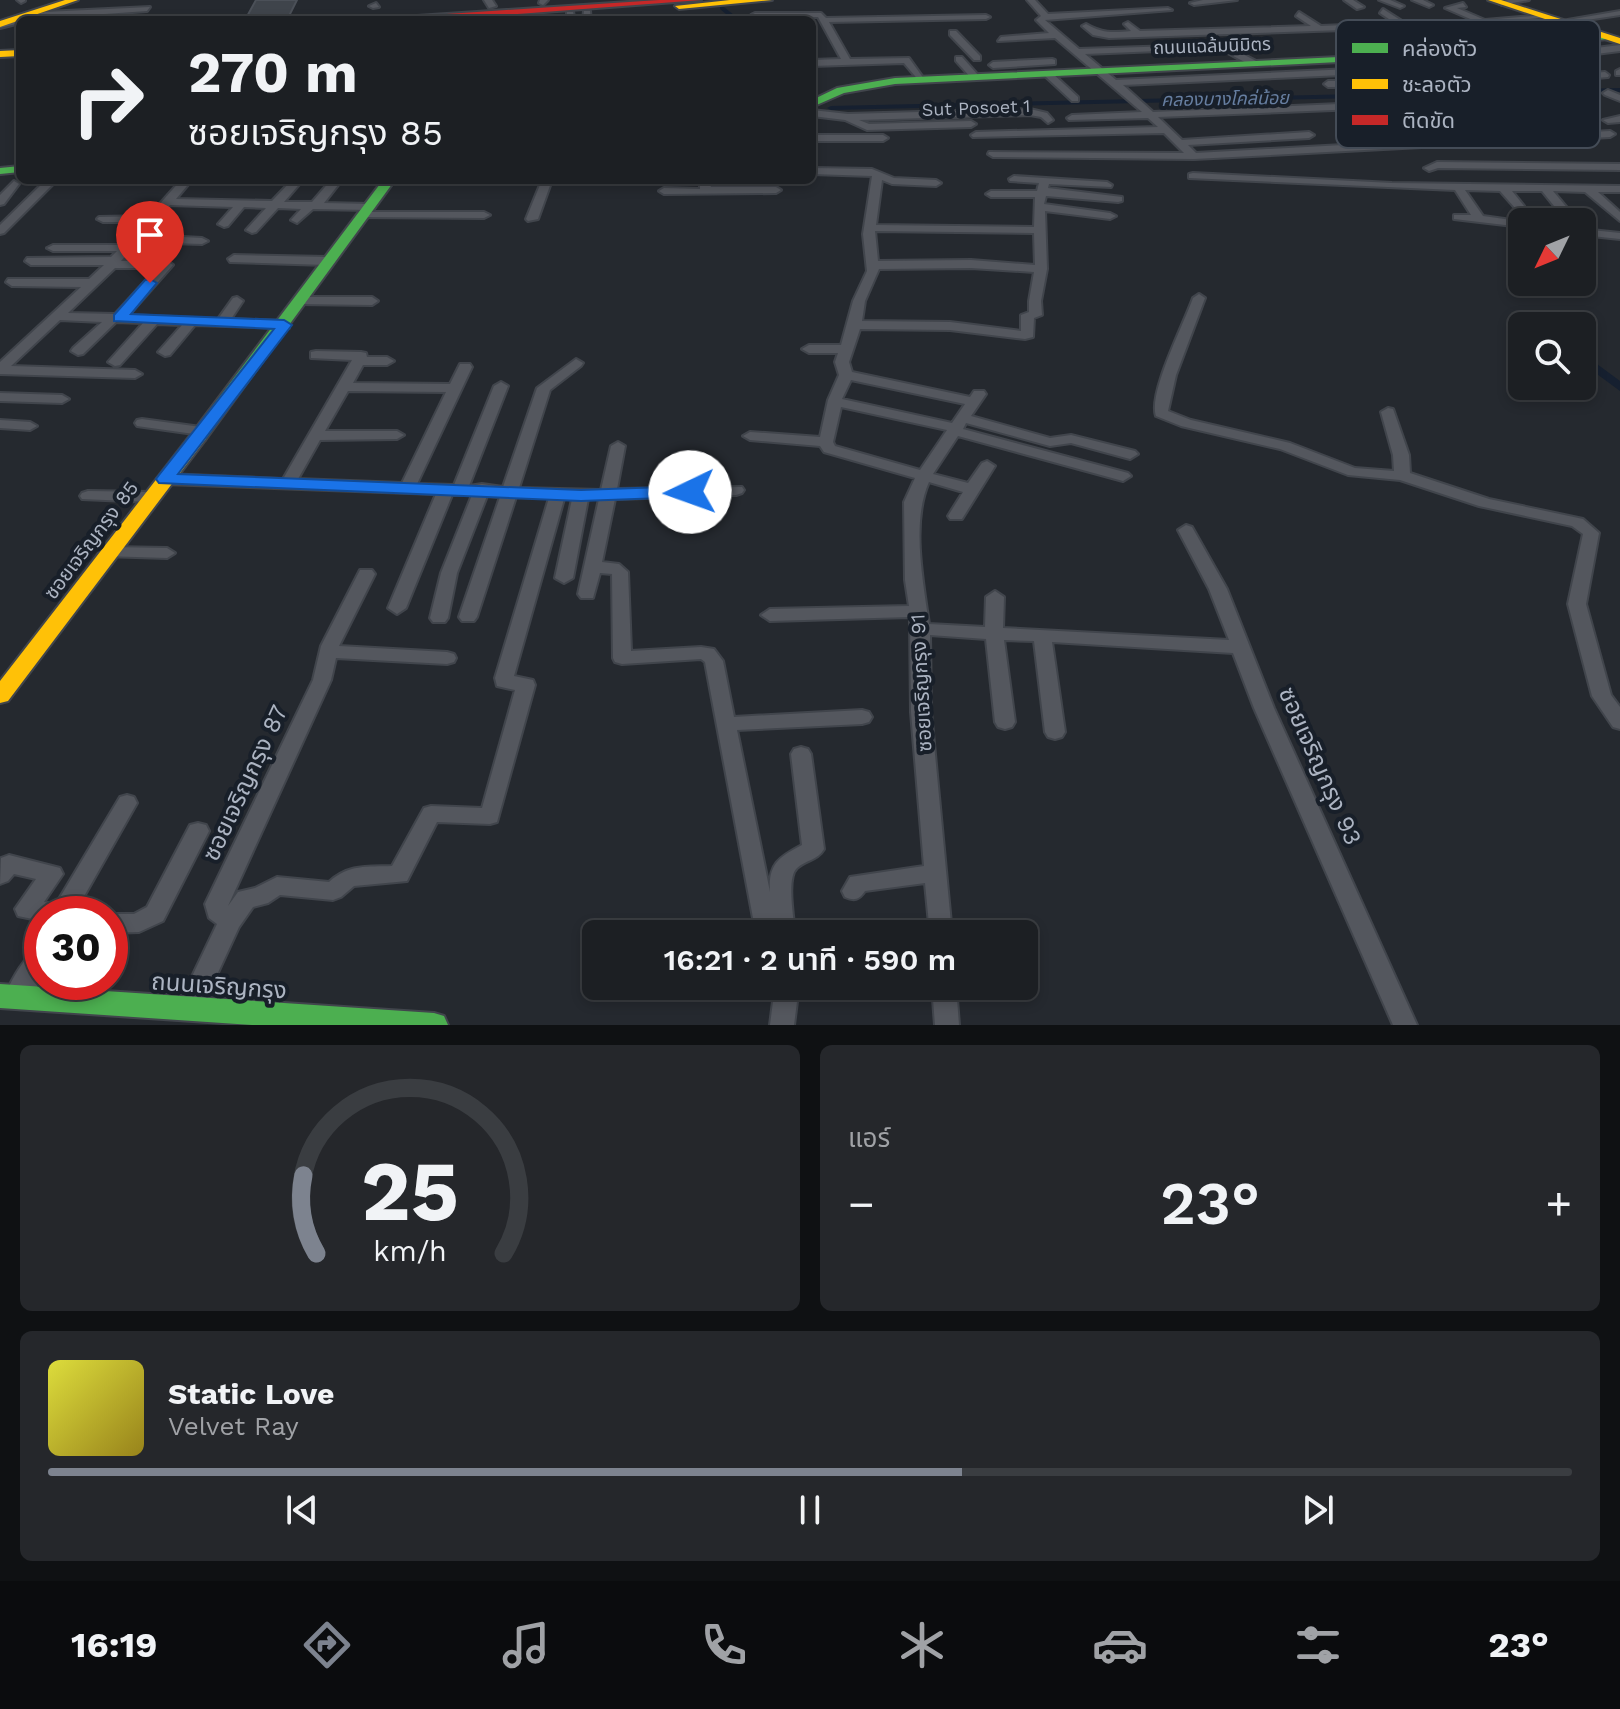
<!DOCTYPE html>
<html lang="th">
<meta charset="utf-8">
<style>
body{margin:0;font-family:"Work Sans","Noto Sans Thai",sans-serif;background:#25272b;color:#f1f3f6;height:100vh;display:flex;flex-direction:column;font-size:30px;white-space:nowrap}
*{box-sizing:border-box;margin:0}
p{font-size:26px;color:#a0a2a6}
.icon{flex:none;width:44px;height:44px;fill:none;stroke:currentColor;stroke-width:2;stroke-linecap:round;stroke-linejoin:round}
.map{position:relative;height:1025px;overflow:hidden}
.drawer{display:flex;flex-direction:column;gap:20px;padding:20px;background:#0f1113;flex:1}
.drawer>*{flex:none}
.banner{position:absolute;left:16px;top:16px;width:800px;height:168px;border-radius:12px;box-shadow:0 4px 12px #0003,0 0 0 2px #3a3d41;background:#1c1f23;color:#f1f3f6;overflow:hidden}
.needle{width:52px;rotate:227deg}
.fabs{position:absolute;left:1508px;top:208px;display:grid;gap:16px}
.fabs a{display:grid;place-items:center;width:88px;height:88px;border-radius:12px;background:#1c1f23;box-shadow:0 4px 12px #0003,0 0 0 2px #3a3d41;font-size:40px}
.speed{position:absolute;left:24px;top:896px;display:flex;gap:16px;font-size:40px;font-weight:700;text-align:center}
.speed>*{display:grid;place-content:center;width:104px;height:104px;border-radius:50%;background:#1c1f23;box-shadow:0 4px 12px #0003,0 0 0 2px #3a3d41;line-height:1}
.speed .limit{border:12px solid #d22;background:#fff;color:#111}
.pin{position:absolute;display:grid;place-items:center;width:68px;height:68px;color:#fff;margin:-82px -34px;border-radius:50% 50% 50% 0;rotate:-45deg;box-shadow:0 0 8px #0007}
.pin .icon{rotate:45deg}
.me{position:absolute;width:88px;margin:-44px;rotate:267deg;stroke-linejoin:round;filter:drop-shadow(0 0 6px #0008)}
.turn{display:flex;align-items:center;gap:28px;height:168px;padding:0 40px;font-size:36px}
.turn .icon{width:104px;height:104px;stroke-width:2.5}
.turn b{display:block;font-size:56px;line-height:68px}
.big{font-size:60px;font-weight:600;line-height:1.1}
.drawer .tile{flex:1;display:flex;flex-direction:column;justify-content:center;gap:12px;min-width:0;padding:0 28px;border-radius:12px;background:#25272b}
.drawer .dial{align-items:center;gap:0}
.dial svg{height:208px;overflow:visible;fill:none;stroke:#3a3d41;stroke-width:7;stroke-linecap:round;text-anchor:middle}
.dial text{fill:#f1f3f6;stroke:none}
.song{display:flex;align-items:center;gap:24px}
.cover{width:96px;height:96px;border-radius:12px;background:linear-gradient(135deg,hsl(60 70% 55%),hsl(50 70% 35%))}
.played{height:8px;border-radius:4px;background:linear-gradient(90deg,#7d838f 60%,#3a3d41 60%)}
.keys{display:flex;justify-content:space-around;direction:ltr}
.heat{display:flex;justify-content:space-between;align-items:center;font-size:44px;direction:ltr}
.drawer .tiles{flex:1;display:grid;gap:20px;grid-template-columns:1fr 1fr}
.tile:last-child{grid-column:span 2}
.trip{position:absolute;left:582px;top:920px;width:456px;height:80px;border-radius:12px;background:#1c1f23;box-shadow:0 4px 12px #0003,0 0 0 2px #3a3d41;font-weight:600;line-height:80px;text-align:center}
.tab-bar{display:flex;height:128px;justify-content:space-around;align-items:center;background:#0b0c0e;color:#a0a2a6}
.tab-bar .icon{width:56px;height:56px}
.tab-bar .current{color:#7d838f}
.tab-bar b{font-size:36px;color:#f1f3f6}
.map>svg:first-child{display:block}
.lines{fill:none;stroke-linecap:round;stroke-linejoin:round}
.canal{fill:#162030;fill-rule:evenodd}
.building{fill:#3f444b;stroke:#4b5058;stroke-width:2}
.street-casing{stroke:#41454c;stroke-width:4}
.fast-casing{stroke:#41454c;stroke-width:4}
.slow-casing{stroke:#41454c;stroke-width:4}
.jam-casing{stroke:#41454c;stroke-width:4}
.street{fill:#54575e;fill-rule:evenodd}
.fast{fill:#4caf50;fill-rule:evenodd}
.slow{fill:#ffc107;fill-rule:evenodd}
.jam{fill:#c62828;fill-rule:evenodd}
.route{fill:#1a73e8;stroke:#114b97;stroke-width:2}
.labels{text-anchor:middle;stroke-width:8;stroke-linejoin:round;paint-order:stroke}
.far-street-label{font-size:18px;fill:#acb4c2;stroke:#181f29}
.far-water-label{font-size:18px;font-style:italic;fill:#667ea0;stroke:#181f29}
.street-label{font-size:20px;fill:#acb4c2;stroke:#181f29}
.near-street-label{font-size:24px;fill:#acb4c2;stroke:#181f29}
.key{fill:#181f29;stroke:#444c57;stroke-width:2}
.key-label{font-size:22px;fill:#acb4c2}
</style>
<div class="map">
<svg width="1620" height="1025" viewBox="0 0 1620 1025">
<rect width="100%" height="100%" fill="#25292f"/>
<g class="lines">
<!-- canal -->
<path class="canal" d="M720,7H724L740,20H733L720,9Z
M1620,88V92L831,110L827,108L831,106Z
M1542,323L1547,324L1549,326H1536Z
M1582,353L1620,381V391L1582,363Z"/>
</g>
<!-- building -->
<path class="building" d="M256,0H297L287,20H245Z"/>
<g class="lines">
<!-- street casing -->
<g class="street-casing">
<path id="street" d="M17,0H25V1L21,3Z
M484,0H492L496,6L489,8Z
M540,0H548L543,5L539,3Z
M1027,0H1035L1048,14L1168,8L1172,10L1045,20L1079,49L1207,45L1211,47L1207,49L1085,54L1116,80L1477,63L1620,45V51L1477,69L1123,85L1153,112L1409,101H1447L1477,105L1530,100L1535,103L1530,106L1477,111L1447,107H1409L1158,117L1182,140L1309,132L1314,135L1309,138L1188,145L1196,153L1546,134L1530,124L1528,122L1533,119L1559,134L1610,131L1615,134L1610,137L1194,159L993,157L988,154L989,152L1184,153L1164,133L973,137L971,135L976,132L1158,127L1148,118L1069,120L1067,118L1072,115L1142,112L1055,38L998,41L1001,37L1049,33L1036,20L1041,16Z
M1203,0H1237L1194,5L1190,3Z
M1344,0H1353L1364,7L1357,9Z
M1379,0H1390L1404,6L1400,8Z
M1412,0H1423L1433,5L1429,7Z
M1508,0H1529L1502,5L1498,3Z
M376,3L379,7L373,8L369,6Z
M1463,3L1466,7L1457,8L1485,20L1544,15L1548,17L1462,26L1109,38L1093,35L1082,26L1086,24C1101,33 1113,33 1131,31L1124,24L1128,22L1140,31L1311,26L1296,16L1299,12L1321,26L1395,23L1380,13L1383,9L1405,23L1475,21L1445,8Z
M150,7L147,11L20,20V23L0,28V24L45,12Z
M584,11H590L591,20H583Z
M1620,11V15L1560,24L1556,22Z
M567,12H573L575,20H567Z
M755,13H821L826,18L986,15L990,17L986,19L829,22L850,59L909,58L924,79L920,82L904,63L812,66V60L841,59L818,17H759L760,20H752L751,15Z
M950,31H956L980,56V60H974L950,35Z
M1476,31H1482L1519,49L1512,51L1476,35Z
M1344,34H1350L1388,58L1381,60L1344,38Z
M1229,47L1258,62L1259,64L1252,66L1226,52V48Z
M956,57H962L978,75V79H972L956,61Z
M1052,59L1055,60V64L993,68L989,65L993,62Z
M1620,69V75H1616V71Z
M1045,72H1051L1078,97V101H1072L1045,76Z
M1605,72L1609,75L1608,77L1503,86L1328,87L1324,84L1328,81L1503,80Z
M1608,90L1620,95V101L1605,95L1603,93Z
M1030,109L1047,113L1053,120L1048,123L1041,117L1030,115L859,120L869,124L971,121L976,124L971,127L867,130L845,120L812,116V110L848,114Z
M1620,116V122L1608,123L1603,120Z
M812,135H883L888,138L883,141H812Z
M1437,162L1620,164V170L1438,168L1429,171L1424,168Z
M812,168L872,169L894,178L936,180L941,183L936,186L892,184L882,180L876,225L1034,227L1035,197H991L986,194L991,191H1037L1039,183L1010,181L1009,179L1014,176L1107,182L1112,185L1111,187L1049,184L1048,188L1122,197V201L1118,202L1046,196L1044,204L1110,213L1116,216L1110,219L1045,211L1047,269L1041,301L1042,315L1034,318L1033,337L1025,339L950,330L860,329L849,362L852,372L970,397L974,391H984L986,394L971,416L1050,438L1071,435L1135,451L1138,454L1130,459L1071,443L1050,446L966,423L963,429L1128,473L1131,476L1123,481L958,436L933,474L968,483L982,463L987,461L995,466L962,519H950L948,516L963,492L929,482C911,522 923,581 929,624L985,627L986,597L995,591L1004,597L1003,628L1229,640L1209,589L1178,530L1186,525L1192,527L1227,589L1274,708L1417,1025H1393L1254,708L1233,653L1052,642L1065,732L1062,737L1055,739L1048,737L1045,732L1034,641L1004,640L1015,722L1012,727L1005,729L998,727L995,722L986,639L930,635L931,712L952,934H930L925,883L865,891C859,900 854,901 845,897L842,891L850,877L924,866L911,712L910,617L770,621L761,615L770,609L909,606L905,580L904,502L915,478L824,452L820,446L750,440L743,436L750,432L820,437L828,400L839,375L835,362L838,353H809L802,349L809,345H841L853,301L867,271L863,234L872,176L812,174ZM875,231L1034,233L1035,265L971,260L878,261ZM971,268L1034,272L1029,301V312L1021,315V331L950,322L862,321L865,301L879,269ZM851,380L965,404L952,423L842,399ZM841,407L947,430L920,470L835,446L833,442Z
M1193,173L1392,183L1620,186V192H1598L1620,212V221L1585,192L1553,191L1579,222H1567L1542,191H1512L1524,206L1519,209L1515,208L1500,191L1465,190L1483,216L1526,222H1522V227L1454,219V215H1471L1455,190L1189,178V174Z
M46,180H57L4,233L0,234V225Z
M181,180H192L176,199L272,201L292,180H303L284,202H312L331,180H342L324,203L370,204L375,207L370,210L313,209L297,223L291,220L301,209L278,208L256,232L252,233L246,230L266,208L244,207L228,226L224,227L218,224L233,207L170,205L144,235L202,238L208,241L202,244L138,242L121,261H167L173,265L129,315L218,319L233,298L237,297L243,301L231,319L284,321L289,322V328L195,325L170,355L165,356L158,352L182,325L157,324L120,365L115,366L108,362L143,323L116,322L83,354L78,355L71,351L73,348L102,322L60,320L11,366L135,370L142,374L135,378L0,374V362L81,287L12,286L6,282L8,279H89L104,265H31L25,261L27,258L111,257L117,251H53L47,248L53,245H123L143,222H103L97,219L99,217L149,216ZM115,268H157L115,314L68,313Z
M542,180H552L538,219L528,221L526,219Z
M14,181L19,184L4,204L0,205V195Z
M705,181L709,182L711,187H776L781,190L776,193L664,194L659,191L664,188L700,189V184Z
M363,212H484L490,215L484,218L359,217V213Z
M1582,229L1620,233V239L1582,235Z
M234,255L327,257L333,261L327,265L230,262L228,259Z
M1199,294L1205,298L1176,375L1168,411L1191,420L1290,443L1355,468L1394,471L1393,455L1381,412L1388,408L1393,409L1409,455L1410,473L1489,499L1583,519L1599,533L1586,604L1611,695L1620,707V729L1613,727L1592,696L1568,604L1583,534L1572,526L1479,506L1400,480L1348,475L1280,449L1181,426L1156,416C1148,393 1184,324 1193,298Z
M302,297H372L378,301L372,305L298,304L296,301Z
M316,351L361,352L366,353L367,357H387L394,361L387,365H363L353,383L450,384L460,364H470L472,367L417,484L454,485L494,386L501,382L508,386L469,486L482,484L503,487L537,388L576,359L583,363L581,366L550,390L519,488L601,490L611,446L618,442L625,446L617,489L742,487L744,490L742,493L736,495L615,499L602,562L619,564L628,572L631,651L701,647L714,649L723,661L734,717L862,710L869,712L872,717L869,722L862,724L737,730L770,892C768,864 779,857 802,845L791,754L794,749L801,747L808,749L811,754L824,849C818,860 806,860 797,868C786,878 794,919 795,934H756L705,662L701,659L622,664L615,662L613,658L612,574L600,573L593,598H581L578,594L599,499H588L573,578L564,583L555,578L572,499H564L514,676L533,680L535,685L497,822L490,824L437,822L407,881L354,886L341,897L333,900L280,895L268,903L253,907L239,927L198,1016L189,1019L180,1016L177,1008L217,924L209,918L205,904L313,680L321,646L360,570H372L375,574L339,646L447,652L454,654L456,658L454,662L447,664L336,658L331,680L228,906L238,892L255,888L277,877L329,882C349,864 367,867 392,866L424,808L431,806L482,808L515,690L497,686L495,678L549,498L516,497L477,617L474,621H462L459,617L500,497L487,496L457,573L448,618L445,622H433L430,618L441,573L472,495H452L406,608L397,614L388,608L436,494L165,484L157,479L165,474L283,479L352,360L311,358V352ZM348,391L446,392L402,483L298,479L320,440L397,439L404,435L397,431H325Z
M0,393L62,395L69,399L62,403L0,401Z
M142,419L201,427L208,431L201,435L137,426L135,423L137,420Z
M0,420L30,422L37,426L30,430L0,428Z
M88,491L150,492L158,497L150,502L82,499L80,496L82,493Z
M110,547L167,548L175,553L167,558L104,556L102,552Z
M127,795L134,797L137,803L74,914H42V921L18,916L15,909L36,879L14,874L8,881L0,884L1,858L9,855L60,868L63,874L44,902L56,904L120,797Z
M198,823L206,825L209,831L163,921L139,932L110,933L108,914H134L147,907L190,825Z
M42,946C42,968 41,999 16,1008L8,1004L4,997C11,981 26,952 42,946Z
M775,986H799L794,1025H770Z
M932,986H956L959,1025H935Z"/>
</g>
<!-- fast casing -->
<g class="fast-casing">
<path id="fast" d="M1605,34L1608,39L1339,62L895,84L844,93L812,107V100L837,88L895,78L1339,57Z
M20,166V172L0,174V168Z
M383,180H395L205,440H193L191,436L193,432Z
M0,984L434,1013L444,1016L448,1025H252L0,1008Z"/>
</g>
<!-- slow casing -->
<g class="slow-casing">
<path id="slow" d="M65,0H78L0,27V21Z
M730,0H772L679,9L675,6Z
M1488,0H1501L1620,38V44Z
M20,50V56L0,57V51Z
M199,431L205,432L207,436L205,440L8,701L0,703V681L193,432Z"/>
</g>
<!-- jam casing -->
<g class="jam-casing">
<path id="jam" d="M659,0H701L441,20H398L402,17Z"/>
</g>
<!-- street -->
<use href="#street" class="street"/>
<!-- fast -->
<use href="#fast" class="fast"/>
<!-- slow -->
<use href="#slow" class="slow"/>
<!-- jam -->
<use href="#jam" class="jam"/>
</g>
<!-- route -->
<path class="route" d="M150,279L157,283L131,314L284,320L292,325L178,474L581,490L690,486L699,492L690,497L581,501L159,483L156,479L159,475L274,329L114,321V315L145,280Z"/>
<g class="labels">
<!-- far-street labels -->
<g class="far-street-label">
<text transform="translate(1212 46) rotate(-2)" y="6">ถนนแฉล้มนิมิตร</text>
<text transform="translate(976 108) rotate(-2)" y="6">Sut Posoet 1</text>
</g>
<!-- far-water labels -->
<g class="far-water-label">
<text transform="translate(1225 99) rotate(-1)" y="6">คลองบางโคล่น้อย</text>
</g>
<!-- street labels -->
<g class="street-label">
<text transform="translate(91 540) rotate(-53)" y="7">ซอยเจริญกรุง 85</text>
<text transform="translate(921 683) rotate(-93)" y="7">ซอยเจริญกรุง 91</text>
</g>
<!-- near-street labels -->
<g class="near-street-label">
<text transform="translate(1320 766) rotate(66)" y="8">ซอยเจริญกรุง 93</text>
<text transform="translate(245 783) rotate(-65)" y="8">ซอยเจริญกรุง 87</text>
<text transform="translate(219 986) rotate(4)" y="8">ถนนเจริญกรุง</text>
</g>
</g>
<!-- legend -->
<rect x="1336" y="20" width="264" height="128" rx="12" class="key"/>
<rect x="1352" y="43" width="36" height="10" fill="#4caf50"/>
<rect x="1352" y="79" width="36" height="10" fill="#ffc107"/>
<rect x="1352" y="115" width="36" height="10" fill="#c62828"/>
<g class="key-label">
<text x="1402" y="56">คล่องตัว</text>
<text x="1402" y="92">ชะลอตัว</text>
<text x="1402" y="128">ติดขัด</text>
</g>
</svg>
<div class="fabs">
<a><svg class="needle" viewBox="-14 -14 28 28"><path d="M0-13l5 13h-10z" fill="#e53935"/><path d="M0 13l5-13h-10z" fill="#a0a2a6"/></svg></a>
<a><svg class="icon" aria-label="search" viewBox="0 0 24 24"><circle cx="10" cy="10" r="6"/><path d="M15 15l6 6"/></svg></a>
</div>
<div class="speed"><div class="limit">30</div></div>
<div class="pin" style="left:150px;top:283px;background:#d93025"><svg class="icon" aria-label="arrive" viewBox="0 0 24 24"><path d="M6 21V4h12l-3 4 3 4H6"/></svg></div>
<svg class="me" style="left:690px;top:492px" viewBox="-20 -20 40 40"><circle r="19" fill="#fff"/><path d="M0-13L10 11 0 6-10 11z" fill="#1a73e8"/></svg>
<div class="trip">16:21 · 2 นาที · 590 m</div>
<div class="banner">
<div class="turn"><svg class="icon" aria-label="right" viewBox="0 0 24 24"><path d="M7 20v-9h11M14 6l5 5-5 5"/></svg><div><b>270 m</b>ซอยเจริญกรุง 85</div></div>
</div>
</div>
<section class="drawer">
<div class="tiles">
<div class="tile dial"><svg viewBox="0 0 100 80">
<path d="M14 69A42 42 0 1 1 86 69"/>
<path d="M14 69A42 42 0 0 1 9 39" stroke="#7d838f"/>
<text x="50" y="56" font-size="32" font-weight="700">25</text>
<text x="50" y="72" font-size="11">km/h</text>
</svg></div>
<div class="tile"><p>แอร์</p>
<div class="heat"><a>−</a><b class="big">23°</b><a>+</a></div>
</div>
<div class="tile">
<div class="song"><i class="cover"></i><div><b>Static Love</b><p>Velvet Ray</p></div></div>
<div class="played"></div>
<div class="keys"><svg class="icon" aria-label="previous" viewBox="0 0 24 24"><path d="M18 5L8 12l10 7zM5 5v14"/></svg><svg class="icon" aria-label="pause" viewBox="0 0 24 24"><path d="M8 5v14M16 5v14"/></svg><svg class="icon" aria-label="next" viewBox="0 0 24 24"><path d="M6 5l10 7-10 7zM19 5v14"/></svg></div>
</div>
</div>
</section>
<nav class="tab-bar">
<b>16:19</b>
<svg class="icon current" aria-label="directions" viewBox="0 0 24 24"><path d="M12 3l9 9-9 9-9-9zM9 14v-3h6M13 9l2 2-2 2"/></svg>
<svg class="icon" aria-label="music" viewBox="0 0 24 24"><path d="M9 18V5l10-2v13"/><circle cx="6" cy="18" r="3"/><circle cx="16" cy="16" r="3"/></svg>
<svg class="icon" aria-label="phone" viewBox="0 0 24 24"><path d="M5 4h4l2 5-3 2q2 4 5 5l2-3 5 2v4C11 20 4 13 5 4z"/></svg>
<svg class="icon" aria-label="climate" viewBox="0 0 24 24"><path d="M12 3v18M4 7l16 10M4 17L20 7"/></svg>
<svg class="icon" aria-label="car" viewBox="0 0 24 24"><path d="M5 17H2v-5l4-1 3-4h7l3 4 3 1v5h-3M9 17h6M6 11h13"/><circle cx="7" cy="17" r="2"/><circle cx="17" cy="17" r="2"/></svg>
<svg class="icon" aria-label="filters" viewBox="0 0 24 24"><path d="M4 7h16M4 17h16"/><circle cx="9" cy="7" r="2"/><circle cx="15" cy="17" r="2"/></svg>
<b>23°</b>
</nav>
